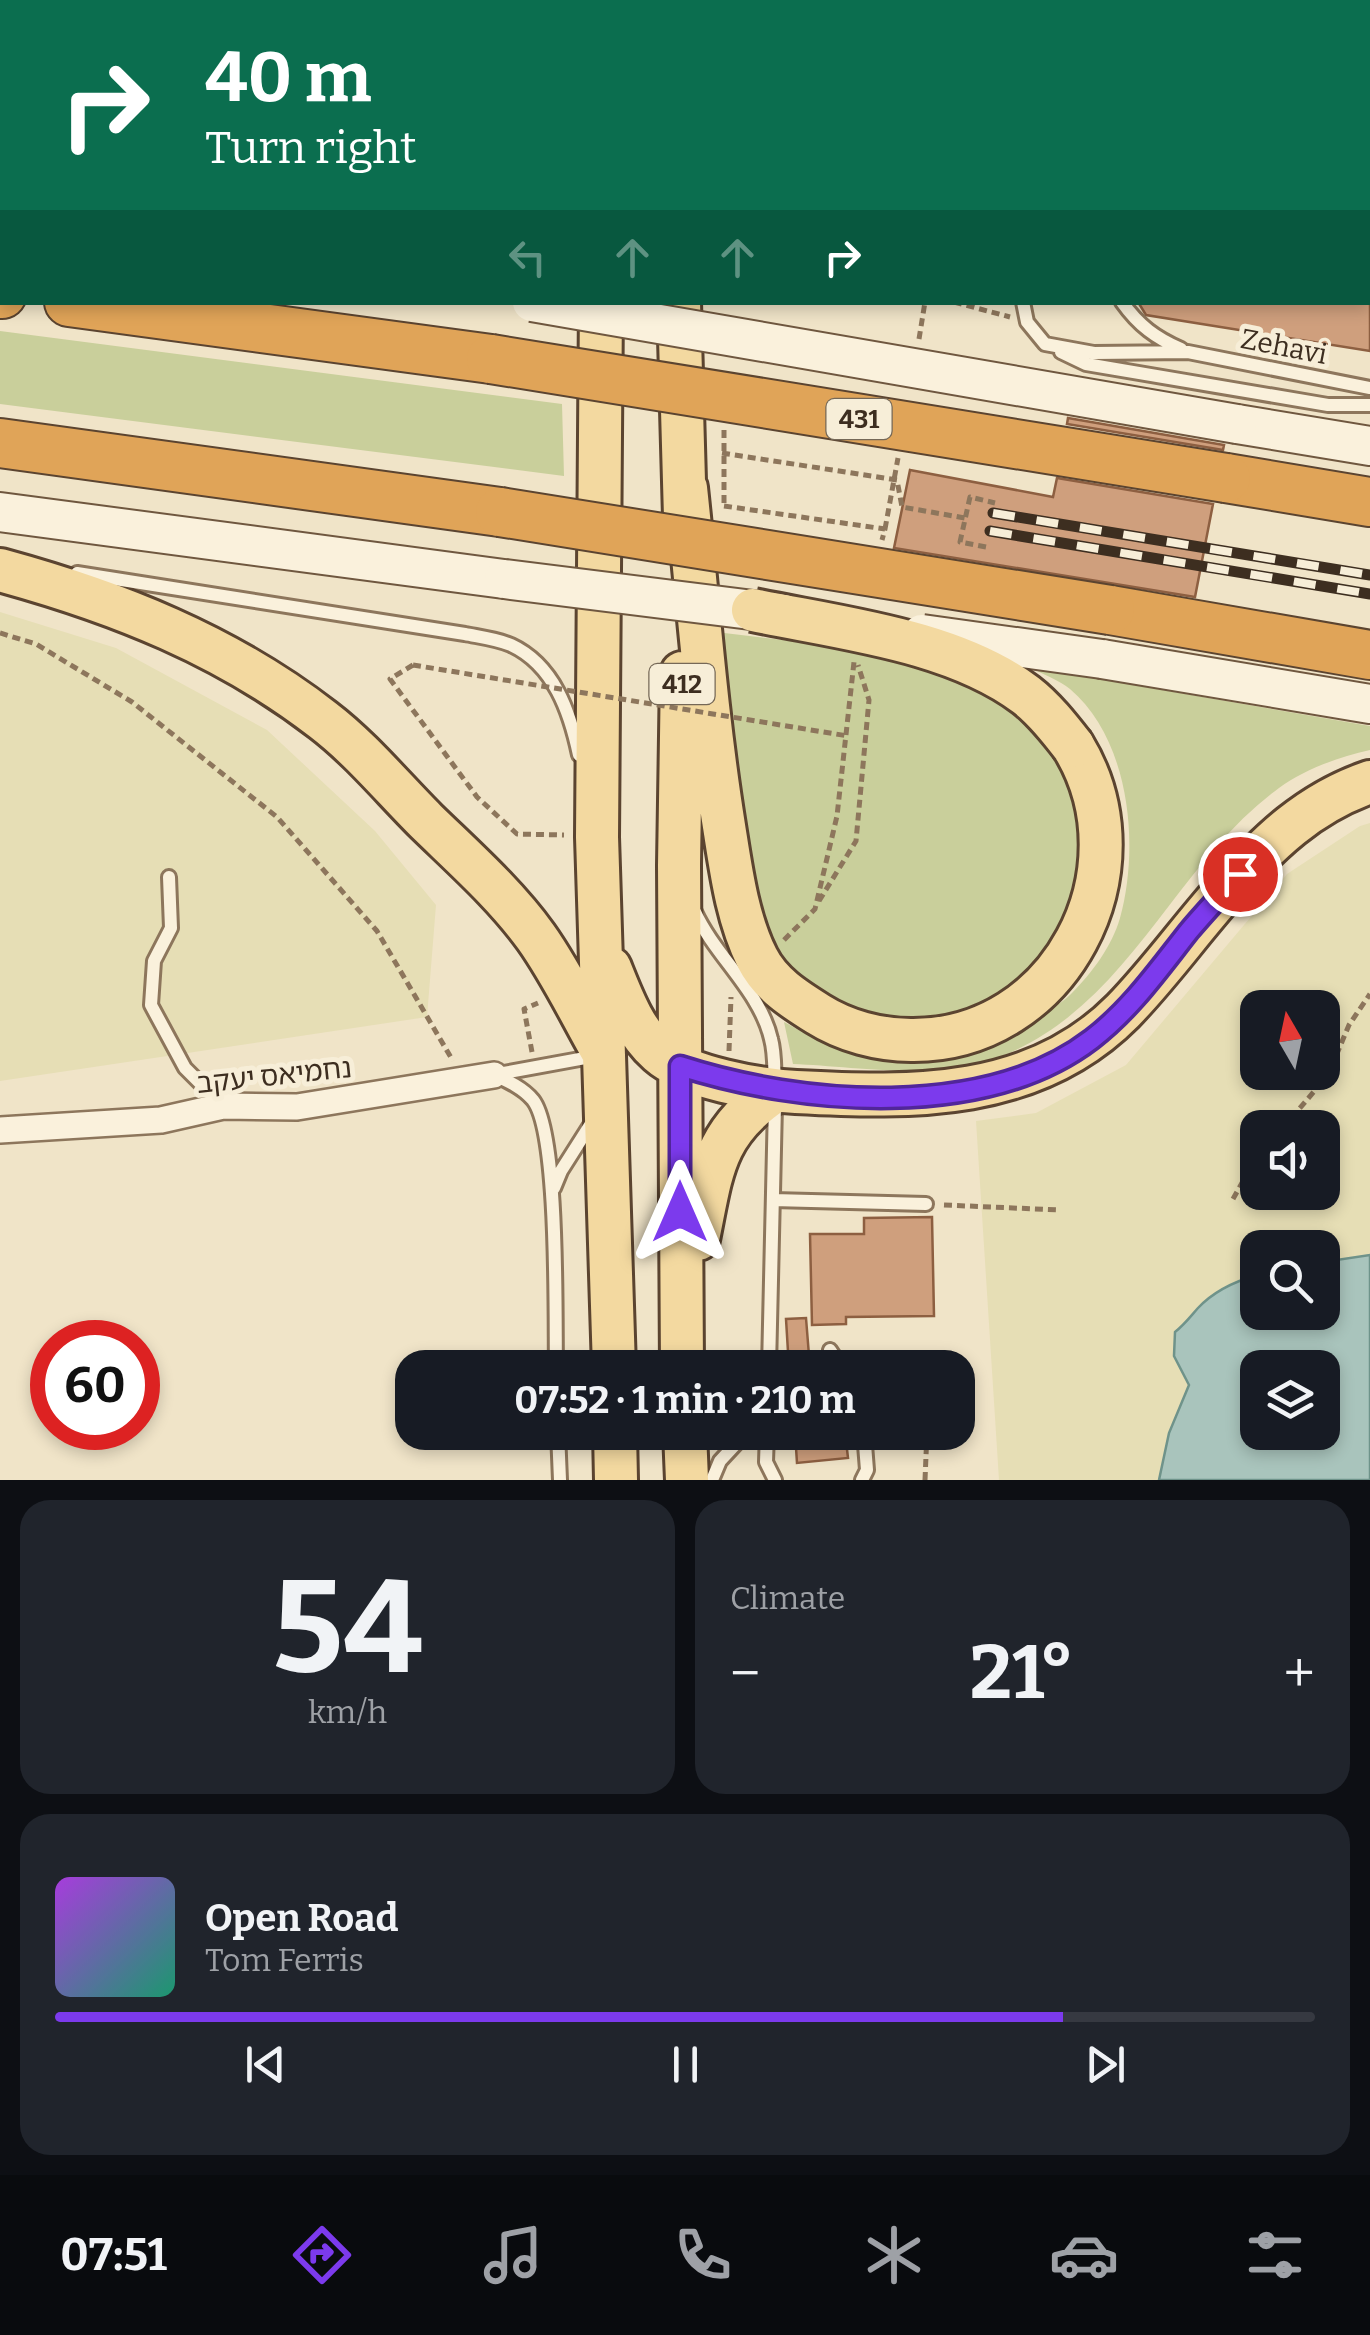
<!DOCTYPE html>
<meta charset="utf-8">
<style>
body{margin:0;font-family:Bitter,"Noto Sans Hebrew",serif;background:#20242c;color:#f1f3f6;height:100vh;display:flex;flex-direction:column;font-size:38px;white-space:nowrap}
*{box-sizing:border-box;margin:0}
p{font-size:32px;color:#9ea1a6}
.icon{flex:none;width:55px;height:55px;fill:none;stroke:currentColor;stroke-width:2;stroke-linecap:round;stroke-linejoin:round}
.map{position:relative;height:1480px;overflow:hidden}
.drawer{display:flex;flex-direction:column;gap:20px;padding:20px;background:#0d0f14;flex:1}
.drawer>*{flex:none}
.banner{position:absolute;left:0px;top:0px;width:1370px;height:305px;box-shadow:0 5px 15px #0003;background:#0b6e4f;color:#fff;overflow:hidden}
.needle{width:65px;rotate:351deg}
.fabs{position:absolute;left:1240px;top:990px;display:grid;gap:20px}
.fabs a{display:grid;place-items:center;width:100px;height:100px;border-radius:20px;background:#171b24;box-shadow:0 5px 15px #0003;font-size:50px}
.speed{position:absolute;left:30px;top:1320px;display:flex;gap:20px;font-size:50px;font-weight:700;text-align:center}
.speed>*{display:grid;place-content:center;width:130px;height:130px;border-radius:50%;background:#171b24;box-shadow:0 5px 15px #0003;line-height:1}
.speed .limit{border:15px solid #d22;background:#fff;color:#111}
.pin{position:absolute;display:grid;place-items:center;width:85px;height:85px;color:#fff;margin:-42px;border:5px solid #fff;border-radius:50%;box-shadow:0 2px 10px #0007}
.me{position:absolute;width:110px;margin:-55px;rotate:0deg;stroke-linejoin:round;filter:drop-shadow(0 0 8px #0008)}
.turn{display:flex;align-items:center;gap:35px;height:210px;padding:0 40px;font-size:45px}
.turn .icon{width:130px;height:130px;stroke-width:2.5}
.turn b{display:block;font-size:70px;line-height:85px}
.lanes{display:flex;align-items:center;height:95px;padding:0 40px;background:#0003;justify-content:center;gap:50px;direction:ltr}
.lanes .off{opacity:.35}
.big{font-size:75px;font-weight:700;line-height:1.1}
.drawer .card{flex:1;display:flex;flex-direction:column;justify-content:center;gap:15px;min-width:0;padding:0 35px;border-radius:30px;background:#20242c}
.drawer .dial{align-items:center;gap:0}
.dial b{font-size:130px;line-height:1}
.song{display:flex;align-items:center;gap:30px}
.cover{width:120px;height:120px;border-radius:15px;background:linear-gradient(135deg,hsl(280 70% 55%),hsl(160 70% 35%))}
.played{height:10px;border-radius:5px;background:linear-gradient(90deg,#7c3aed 80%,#363941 80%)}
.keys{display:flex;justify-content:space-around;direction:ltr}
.heat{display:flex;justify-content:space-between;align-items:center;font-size:55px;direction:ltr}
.drawer .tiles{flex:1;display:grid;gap:20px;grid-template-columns:1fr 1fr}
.card:last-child{grid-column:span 2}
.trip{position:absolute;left:395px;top:1350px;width:580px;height:100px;border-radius:30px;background:#171b24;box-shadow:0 5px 15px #0003;font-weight:700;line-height:100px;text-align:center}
.tab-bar{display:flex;height:160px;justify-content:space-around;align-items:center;background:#090b0e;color:#9ea1a6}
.tab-bar .icon{width:70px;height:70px}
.tab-bar .current{color:#7c3aed}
.tab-bar b{font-size:45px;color:#f1f3f6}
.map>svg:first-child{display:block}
.farmland{fill:#e6deb5;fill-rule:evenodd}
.green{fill:#c9cf9b}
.water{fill:#a9c4bc;stroke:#6f938a;stroke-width:2.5;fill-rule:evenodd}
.building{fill:#cf9f7d;stroke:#8d5f41;stroke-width:2.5}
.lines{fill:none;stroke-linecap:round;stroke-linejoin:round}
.lane-casing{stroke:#8d765c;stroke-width:18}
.street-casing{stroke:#8d765c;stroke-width:30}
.secondary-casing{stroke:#6f573f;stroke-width:42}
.primary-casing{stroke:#5b4430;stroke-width:48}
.highway-casing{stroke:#5b4430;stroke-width:52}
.path{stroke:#8d765c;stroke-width:5;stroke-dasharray:8 5;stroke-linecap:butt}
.lane{stroke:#faf1dc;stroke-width:12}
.street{stroke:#faf1dc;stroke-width:25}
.secondary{stroke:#faf1dc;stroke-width:38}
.primary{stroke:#f3d9a0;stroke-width:42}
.highway{stroke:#e0a458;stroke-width:48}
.rail-casing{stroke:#3d2e20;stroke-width:11}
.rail{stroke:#f7eed8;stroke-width:8;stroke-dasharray:22;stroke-linecap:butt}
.secondary-bridge-casing{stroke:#6f573f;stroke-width:42;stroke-linecap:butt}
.primary-bridge-casing{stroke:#5b4430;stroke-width:48;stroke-linecap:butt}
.highway-bridge-casing{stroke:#5b4430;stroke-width:52;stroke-linecap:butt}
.path-bridge{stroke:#8d765c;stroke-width:5;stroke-dasharray:8 5;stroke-linecap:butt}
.secondary-bridge{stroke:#faf1dc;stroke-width:38}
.primary-bridge{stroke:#f3d9a0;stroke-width:42}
.highway-bridge{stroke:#e0a458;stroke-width:48}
.route-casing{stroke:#51269a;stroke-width:25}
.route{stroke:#7c3aed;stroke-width:18}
.labels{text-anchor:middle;stroke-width:10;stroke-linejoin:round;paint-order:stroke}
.shield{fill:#f7eed8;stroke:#756857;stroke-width:2.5}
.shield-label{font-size:25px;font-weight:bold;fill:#3d2e20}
.street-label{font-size:28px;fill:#3d2e20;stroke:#f7eed8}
</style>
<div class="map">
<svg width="1370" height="1480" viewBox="0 0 1370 1480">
<rect width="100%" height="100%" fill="#f0e4c8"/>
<!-- farmland -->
<path class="farmland" d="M0,612L116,648L267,730L375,831L436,905L427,1017L0,1081Z
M1370,823V1480H999L976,1121L1036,1113L1126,1065L1287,874L1360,826ZM1258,1008H1322V1072H1258ZM1258,1128H1322V1192H1258ZM1258,1248H1322V1312H1258ZM1258,1368H1322V1432H1258Z"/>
<!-- green -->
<path class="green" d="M165,0H527L528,2H165Z
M0,331L562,404L564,476L0,404Z
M716,632L874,651L987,689L1055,746L1085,826L1072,913L1027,982L931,1025L863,1018L779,964L752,899Z
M1030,667L1370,726V750C1339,757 1305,769 1279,788C1168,869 1126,1019 982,1063C931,1079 847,1066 793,1064L784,1022C807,1034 833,1051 861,1053C883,1055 921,1043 944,1039C989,1030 1036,1027 1071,994C1092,973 1112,946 1120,918C1140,846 1130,740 1070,689C1059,680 1042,674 1030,667Z"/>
<!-- water -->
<path class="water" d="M1370,1255V1480H1159L1169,1433L1189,1385L1174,1356L1175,1332C1185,1324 1190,1317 1198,1308C1214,1291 1236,1281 1257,1275L1258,1312H1322L1323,1262ZM1258,1368H1322V1432H1258Z"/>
<!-- building -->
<path class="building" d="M1138,302H1370V351L1146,315Z
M1068,418L1224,445L1223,450L1067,424Z
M910,470L1053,497L1057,478L1213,504L1195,597L894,548Z
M932,1217L934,1316L846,1317V1324L812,1325L810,1234H864V1218Z
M806,1318L810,1368H789L786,1319Z
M795,1432H845L848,1458L797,1463Z"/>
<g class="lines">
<!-- lane casing -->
<g class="lane-casing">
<path id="lane" d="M1191,0L1195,2
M1023,302L1027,322L1045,344L1094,353L1188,352L1370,388
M1122,302C1139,326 1156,338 1181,349
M1061,352L1086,364L1328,405H1370
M77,573L465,634C480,637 497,639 511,645C554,665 570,712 579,755
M169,877L171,928L154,961L151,1005L185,1068L223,1106
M695,912C715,956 760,991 771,1039C775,1053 774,1070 775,1085
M498,1074L596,1056
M494,1075C508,1081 523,1088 533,1100C559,1133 555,1318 556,1368
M554,1188L561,1171L594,1119
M773,1200L926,1204
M830,1350L842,1368
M769,1368L775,1105
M558,1432L560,1480
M767,1432L766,1462L775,1480
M712,1480L720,1461L747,1432
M862,1480L867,1470L864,1432"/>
</g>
<!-- street casing -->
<g class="street-casing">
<path id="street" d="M0,1130L161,1120L223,1106L297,1107L494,1075"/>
</g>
<!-- secondary casing -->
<g class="secondary-casing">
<path id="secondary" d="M1283,0L1287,2
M24,2L25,0
M141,2L142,0
M0,35L2,32
M1368,55L1370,56
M1237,424L1370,446
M0,512L504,579
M1102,659L1370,704"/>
</g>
<!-- primary casing -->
<g class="primary-casing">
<path id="primary" d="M547,0L548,2
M599,0V2
M688,2L689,0
M601,302L597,837L614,1368
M679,302L685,517
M686,488C698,600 706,714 724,826C731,870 737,918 757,958C770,984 794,999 818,1014C845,1031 879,1040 911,1040C1060,1042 1149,870 1073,746
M0,570C117,602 226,645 323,720C361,749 392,787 426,821C464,858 505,894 536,937C561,972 580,1012 601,1049
M610,968C622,998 634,1031 659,1053C687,1078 759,1090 796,1092C913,1098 1034,1101 1123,1011C1160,973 1191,929 1226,890C1269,842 1309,803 1370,782
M698,1239C712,1171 713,1132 775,1091
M682,1368L679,865L682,673
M615,1432L616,1480
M685,1432L687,1480"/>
</g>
<!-- highway casing -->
<g class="highway-casing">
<path id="highway" d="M0,252H2
M0,293L2,294
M69,302L491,359
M0,443L500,512
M1226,478L1370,502
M1110,610L1370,655"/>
</g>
<!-- path -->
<path class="path" d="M857,2V0
M1368,93L1370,94
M954,302L1010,317
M919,339L925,302
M724,430V504
M722,453L897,480L902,507L965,518
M724,506L885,529L882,540
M885,529L898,458
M986,547L960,542L970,497L995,503
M0,633L36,644L132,702L277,817L377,931L453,1061
M413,665L390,679L477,797L517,834L564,835
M819,901L856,841L869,700L858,665
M784,940L815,909L837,816L854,662
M729,1051L731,997
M532,1052L524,1009L538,1003
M1283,1128L1328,1075L1349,1025L1370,994
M1233,1199L1258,1154
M944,1205L1060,1210
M925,1480L927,1432"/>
<!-- lane -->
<use href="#lane" class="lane"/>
<!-- street -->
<use href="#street" class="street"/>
<!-- secondary -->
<use href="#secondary" class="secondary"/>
<!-- primary -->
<use href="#primary" class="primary"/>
<!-- highway -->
<use href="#highway" class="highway"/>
<!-- rail casing -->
<g class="rail-casing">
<path id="rail" d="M993,513L1370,575
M990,531L1370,594"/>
</g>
<!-- rail -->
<use href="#rail" class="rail"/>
<!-- secondary-bridge casing -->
<g class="secondary-bridge-casing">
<path id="secondary-bridge" d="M532,302L1237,424
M504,579L784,614
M922,634L1102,659"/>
</g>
<!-- primary-bridge casing -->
<g class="primary-bridge-casing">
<path id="primary-bridge" d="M753,610C840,628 953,640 1026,695C1044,709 1059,728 1073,746"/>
</g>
<!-- highway-bridge casing -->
<g class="highway-bridge-casing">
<path id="highway-bridge" d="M491,359L1226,478
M500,512L1110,610"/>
</g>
<!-- path-bridge -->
<path class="path-bridge" d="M413,665L848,736"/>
<!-- secondary-bridge -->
<use href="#secondary-bridge" class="secondary-bridge"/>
<!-- primary-bridge -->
<use href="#primary-bridge" class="primary-bridge"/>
<!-- highway-bridge -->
<use href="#highway-bridge" class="highway-bridge"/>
</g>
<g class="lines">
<!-- route casing -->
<g class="route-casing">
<path id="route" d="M680,1212V1066C801,1105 985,1121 1092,1039C1131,1009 1159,969 1189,931C1205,912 1223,893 1240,874"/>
</g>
<!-- route -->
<use href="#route" class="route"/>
</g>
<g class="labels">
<!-- shield labels -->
<g class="shield">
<rect x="826.5" y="399" width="65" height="40" rx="8"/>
<rect x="649.5" y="664" width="65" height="40" rx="8"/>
</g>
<g class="shield-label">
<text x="859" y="428">431</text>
<text x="682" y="693">412</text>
</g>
<!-- street labels -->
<g class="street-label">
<text transform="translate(1284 346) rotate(11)" y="10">Zehavi</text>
<text transform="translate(274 1075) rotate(-6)" y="10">נחמיאס יעקב</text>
</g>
</g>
</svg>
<div class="fabs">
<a><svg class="needle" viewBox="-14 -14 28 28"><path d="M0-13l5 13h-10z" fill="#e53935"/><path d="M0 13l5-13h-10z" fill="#9ea1a6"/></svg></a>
<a><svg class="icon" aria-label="sound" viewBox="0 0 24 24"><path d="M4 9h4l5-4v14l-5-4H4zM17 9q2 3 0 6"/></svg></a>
<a><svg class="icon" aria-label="search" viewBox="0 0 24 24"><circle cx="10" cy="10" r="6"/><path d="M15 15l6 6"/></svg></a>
<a><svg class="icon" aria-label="layers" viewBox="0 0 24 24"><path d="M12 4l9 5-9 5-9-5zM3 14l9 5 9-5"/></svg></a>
</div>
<div class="speed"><div class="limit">60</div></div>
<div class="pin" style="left:1240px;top:874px;background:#d93025"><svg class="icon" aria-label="arrive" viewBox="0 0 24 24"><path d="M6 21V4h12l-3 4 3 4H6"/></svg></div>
<svg class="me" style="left:680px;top:1212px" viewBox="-20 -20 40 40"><path d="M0-17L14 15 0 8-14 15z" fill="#7c3aed" stroke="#fff" stroke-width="4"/></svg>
<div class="trip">07:52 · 1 min · 210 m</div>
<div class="banner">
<div class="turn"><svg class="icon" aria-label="right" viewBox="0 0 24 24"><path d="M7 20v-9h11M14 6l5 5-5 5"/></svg><div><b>40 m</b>Turn right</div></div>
<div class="lanes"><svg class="icon off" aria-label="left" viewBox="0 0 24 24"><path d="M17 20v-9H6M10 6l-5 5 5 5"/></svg><svg class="icon off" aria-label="ahead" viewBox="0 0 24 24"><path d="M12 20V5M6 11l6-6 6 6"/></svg><svg class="icon off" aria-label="ahead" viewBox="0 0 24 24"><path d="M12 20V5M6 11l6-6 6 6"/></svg><svg class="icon" aria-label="right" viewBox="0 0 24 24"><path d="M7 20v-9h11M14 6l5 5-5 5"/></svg></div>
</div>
</div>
<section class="drawer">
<div class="tiles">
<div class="card dial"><b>54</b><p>km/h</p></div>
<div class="card"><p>Climate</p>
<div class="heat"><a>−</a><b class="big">21°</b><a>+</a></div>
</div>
<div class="card">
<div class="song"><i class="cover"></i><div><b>Open Road</b><p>Tom Ferris</p></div></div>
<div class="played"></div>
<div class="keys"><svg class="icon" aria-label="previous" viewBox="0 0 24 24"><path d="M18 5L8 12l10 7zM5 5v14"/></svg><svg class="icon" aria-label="pause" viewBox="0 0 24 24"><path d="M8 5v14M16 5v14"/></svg><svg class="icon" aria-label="next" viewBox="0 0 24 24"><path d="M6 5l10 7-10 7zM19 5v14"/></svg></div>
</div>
</div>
</section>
<nav class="tab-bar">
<b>07:51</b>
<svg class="icon current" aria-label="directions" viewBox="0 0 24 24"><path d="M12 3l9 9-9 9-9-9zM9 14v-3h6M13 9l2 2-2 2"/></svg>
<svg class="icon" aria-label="music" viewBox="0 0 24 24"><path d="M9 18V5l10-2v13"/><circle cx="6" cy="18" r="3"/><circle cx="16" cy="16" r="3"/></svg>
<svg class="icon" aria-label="phone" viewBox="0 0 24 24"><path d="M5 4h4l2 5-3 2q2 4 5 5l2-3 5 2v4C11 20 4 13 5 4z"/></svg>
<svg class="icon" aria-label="climate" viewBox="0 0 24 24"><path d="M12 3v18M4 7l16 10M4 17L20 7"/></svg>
<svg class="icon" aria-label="car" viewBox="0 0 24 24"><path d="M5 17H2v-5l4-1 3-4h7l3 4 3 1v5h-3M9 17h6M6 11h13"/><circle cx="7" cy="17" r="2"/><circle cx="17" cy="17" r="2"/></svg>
<svg class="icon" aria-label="filters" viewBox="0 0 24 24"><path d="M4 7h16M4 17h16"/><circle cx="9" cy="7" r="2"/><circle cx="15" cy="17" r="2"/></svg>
</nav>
